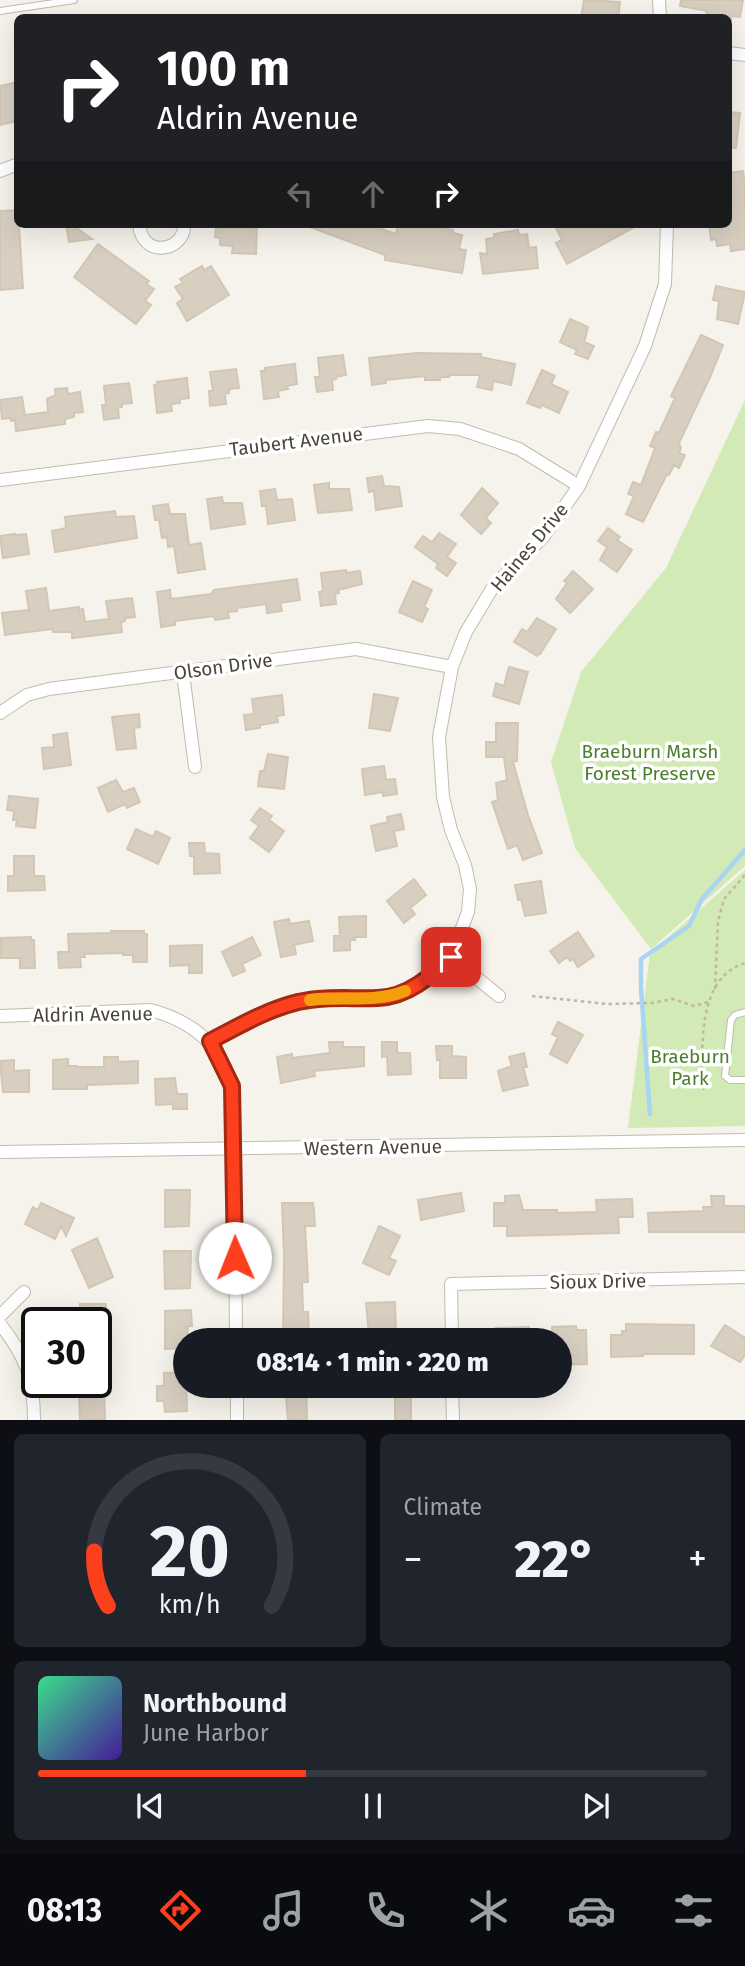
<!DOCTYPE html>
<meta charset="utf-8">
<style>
body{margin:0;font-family:"Fira Sans",sans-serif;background:#20242c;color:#f1f3f6;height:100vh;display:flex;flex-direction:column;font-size:26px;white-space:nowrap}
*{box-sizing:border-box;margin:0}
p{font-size:23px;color:#9ea1a6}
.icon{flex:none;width:38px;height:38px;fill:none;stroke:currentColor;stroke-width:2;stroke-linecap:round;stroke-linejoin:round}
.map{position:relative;height:1420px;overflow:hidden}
.panel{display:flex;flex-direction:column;gap:14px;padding:14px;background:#0d0f14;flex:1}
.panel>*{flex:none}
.guide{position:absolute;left:14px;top:14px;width:718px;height:214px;border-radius:10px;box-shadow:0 7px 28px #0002;background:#202124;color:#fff;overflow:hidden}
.speed{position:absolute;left:21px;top:1307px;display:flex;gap:14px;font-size:35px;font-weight:700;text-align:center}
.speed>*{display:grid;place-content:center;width:91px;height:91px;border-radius:50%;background:#171b24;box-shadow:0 7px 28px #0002;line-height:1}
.speed .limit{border:4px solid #111;border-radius:10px;background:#fff;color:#111}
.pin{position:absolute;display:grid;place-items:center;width:60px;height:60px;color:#fff;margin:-30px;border-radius:14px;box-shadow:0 4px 10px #0006}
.me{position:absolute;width:77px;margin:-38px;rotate:359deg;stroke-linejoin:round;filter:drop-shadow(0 0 5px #0008)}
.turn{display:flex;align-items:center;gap:24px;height:147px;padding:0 28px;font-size:32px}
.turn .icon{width:91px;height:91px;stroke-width:2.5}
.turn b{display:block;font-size:49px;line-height:60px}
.lanes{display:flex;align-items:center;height:66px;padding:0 28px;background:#0003;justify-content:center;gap:35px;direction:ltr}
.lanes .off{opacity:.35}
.big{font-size:52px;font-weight:800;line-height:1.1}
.panel .card{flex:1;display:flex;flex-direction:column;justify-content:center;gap:10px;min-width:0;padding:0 24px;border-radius:10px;background:#20242c}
.panel .dial{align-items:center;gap:0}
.dial svg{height:182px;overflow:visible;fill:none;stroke:#363941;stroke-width:7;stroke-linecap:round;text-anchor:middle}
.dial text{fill:#f1f3f6;stroke:none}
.song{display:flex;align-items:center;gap:21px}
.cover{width:84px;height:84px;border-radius:10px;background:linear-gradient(135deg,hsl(150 70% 55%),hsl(260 70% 35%))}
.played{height:7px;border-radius:4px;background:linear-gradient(90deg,#fc3f1d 40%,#363941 40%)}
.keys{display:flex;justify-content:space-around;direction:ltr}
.heat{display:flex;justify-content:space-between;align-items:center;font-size:38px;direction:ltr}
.panel .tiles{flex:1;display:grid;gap:14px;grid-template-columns:1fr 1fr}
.card:last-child{grid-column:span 2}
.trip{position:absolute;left:173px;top:1328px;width:399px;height:70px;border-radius:35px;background:#171b24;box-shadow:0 7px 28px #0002;font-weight:800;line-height:70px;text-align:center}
.tabs{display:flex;height:112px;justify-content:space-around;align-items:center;background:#090b0e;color:#9ea1a6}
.tabs .icon{width:49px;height:49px}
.tabs .on{color:#fc3f1d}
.tabs b{font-size:32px;color:#f1f3f6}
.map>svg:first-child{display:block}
.green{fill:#d2eab5}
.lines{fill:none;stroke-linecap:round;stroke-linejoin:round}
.stream{stroke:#a9d4f2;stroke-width:4.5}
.building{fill:#d8cfc1;stroke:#d3c7b4;stroke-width:2}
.service-casing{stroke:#c2bbae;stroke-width:8}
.minor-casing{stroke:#c2bbae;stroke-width:14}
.path{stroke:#c4b79f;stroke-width:2.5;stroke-dasharray:3.5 3.5;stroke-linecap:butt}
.service{stroke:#fff;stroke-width:6}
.minor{stroke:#fff;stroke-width:12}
.route-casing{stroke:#a42913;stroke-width:18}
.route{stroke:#fc3f1d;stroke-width:12}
.slow{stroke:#f59e0b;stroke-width:12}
.labels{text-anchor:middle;stroke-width:7;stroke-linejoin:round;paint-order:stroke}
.street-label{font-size:19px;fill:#4b4439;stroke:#fff}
.park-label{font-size:19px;fill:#4a7f2a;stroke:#fff}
</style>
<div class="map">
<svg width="745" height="1420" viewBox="0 0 745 1420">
<rect width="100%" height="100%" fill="#f6f3ec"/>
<!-- green -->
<path class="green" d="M745,400V866L651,949L575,848L551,762L581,672L666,568Z
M745,870V1126L628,1128L650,953Z"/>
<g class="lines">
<!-- stream -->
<path class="stream" d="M650,1114L641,988V959L689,926L702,899L745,850"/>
</g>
<!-- building -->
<path class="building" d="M584,0L620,2L618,18H581Z
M681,0H743L740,17L731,16V20L728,18L706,15L707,11L680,6Z
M18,82V121L0,125V86Z
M728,112L740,113L736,148H728Z
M743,171L745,185V249L731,251L730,244L717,246L716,239L711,240L709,224H728V173Z
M18,210L23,288L0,290V211Z
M66,224H71L92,239L69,242Z
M230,224H257L256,254L232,253L233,246L220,245V238L215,237L216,226H230Z
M302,224H367L396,234L398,225L405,226L406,224H422L453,230V233L462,235L459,249L466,250L462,273L385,260V255Z
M563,224H640L567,264L556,243L562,240L556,228Z
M518,230L519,235L527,234L529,248L536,247L538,268L483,274L480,253L487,254L486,239L494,238V234Z
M98,244L149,281L146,284L154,289L145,301L151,305L136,324L74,277Z
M202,266L204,270L211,266L229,295L187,321L177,303L183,299L175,287L183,283L180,279Z
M716,286L745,292L738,324L717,319L719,301L713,300Z
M570,319L588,327L584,342L594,346L588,359L575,354L577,350L560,342Z
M701,335L723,345L711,375L679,443L681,448L679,453L685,455L679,468L674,465L669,475L667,474L643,522L626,514L634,496L628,494L633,482L641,485L655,448L650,446L656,432L659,433L675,398L671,396Z
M417,353L481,354L480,357L515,364L511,385L493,381L492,390L477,387L480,375H450L449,377H440V380H425V376L385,380L386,383L372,385L369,358Z
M343,355L346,375L336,377V379L332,380L333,390L317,392L315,377H320L318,358Z
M295,364L297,384L287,386L288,389L278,391L279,397L264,399L261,371H265V368Z
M236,369L239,388L229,389V393L225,394L226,404L210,406L209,391H213L210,372Z
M542,370L555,376L551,384L568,392L559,413L542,405L540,408L527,403Z
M187,378L189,398L180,399V403L171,404L172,411L157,413L154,385H157V382Z
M129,383L132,403L122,404V407L118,408L119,418L104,420L102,405H106L104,386Z
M67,388L68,394L80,392L83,412L74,413V417L65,419V424L16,431L15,420L11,421V418L2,419L0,400L22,397L25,415L48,412L47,399L56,395L55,389Z
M382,476L384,486L399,487L402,506L376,510L374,491L369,492L367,478Z
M329,483V489H349L352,510L318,513L314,485Z
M482,488L498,503L486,518L491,523L481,534L461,515Z
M275,489L277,500L292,499L295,520L268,524L266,506H262L260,491Z
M222,497L223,503H242L245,524L211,529L207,499Z
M168,504L170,514H185L189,545L201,543L205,569L178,573L174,546L168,547L167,537L162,538L159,520H155L153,506Z
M115,511L116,517L134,516L137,538L55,552L52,531L66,528L65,517Z
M608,528L620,537L617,540L632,550L617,572L600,560L607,547L598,541Z
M439,533L456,544L447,557L456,563L447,576L436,568L438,564L415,547L423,536L432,542Z
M15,534V535L26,534L29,554L3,558L0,536Z
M346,570L347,573L360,571L362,584L338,590L339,593L335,594L336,604L321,606L319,592L323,591L321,573Z
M573,571L593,589L570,613L556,599L567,583L564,581Z
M297,579L300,600L280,603L282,611L267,613L266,604L237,608V611L228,612L229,618L215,620L214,616L175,621V625L161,627L157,592L170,590L171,599L211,594L214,590Z
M413,581L432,590L424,607L428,609L422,622L399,612Z
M46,588L49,611L79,607V610L83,609L85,622L109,619L106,601L132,598L135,617L125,618V621L121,622L122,632L72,638V632H53L52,629L5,635L2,613L29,610L26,591Z
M537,618L556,629L540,654L539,653L537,656L514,642L522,629L527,632Z
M509,667L528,672L519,704L493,696L496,683L504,686Z
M374,694L398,698L390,731L369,728Z
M282,695L284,715L277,716L278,722L260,725V728L246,730L244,715L254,714L252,699Z
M139,714L140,727L134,728L136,748L117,750L112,717Z
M496,723H518L517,761L513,762L528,815L542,853L523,860L517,845L508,849L492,802L498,800L496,783L507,780L504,757H486V742H496Z
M67,733L71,765L44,769L42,748L54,747L53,735Z
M268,754L288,757L284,789L258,786L260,771H264Z
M384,766L386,780L395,779L397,794L383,796V792L365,795L362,769Z
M116,780L123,792L134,788L140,802L127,808L125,804L108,812L98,788Z
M9,796L38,799L35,828L16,826L17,820H13L14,811L7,810Z
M260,808L272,816L269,820L284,831L269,852L250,838L259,826L251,820Z
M401,814L404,829L394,831L397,846L376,851L371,826L388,822L387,817Z
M136,829L153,837L156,831L170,838L158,864L127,849Z
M189,843H204L205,853L219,854L220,873L194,874V856H190Z
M14,856H34V876H44L45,890L8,891V876H14Z
M414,879L426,895L410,908L415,914L404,923L387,901Z
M541,881L546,913L525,916L521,899L518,900L515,885Z
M366,916V937H355V940H350V950L334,951V936H340L339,917Z
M289,919L290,924L309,921L313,941L294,945L296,954L281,957L274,922Z
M111,931H144V934H147V962H133V955H123V953L84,954L85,957H80L81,967L59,968L58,952H69L68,934L112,933Z
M578,932L594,956L578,967L573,959L570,961L567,957L559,963L550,951Z
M31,937V940H34L35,968H20V958H1V938Z
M252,937L261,955L242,964L245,971L233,976L222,952Z
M202,945V973H189V965L170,966V946Z
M558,1022L583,1035L567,1063L550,1054L558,1037L552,1034Z
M329,1042H343V1047H364V1066L314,1071L315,1076L281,1083L277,1057L292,1054V1058L330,1053Z
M382,1042H397V1053H410L411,1074L388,1075L387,1056L382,1057Z
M436,1046H452V1056L466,1057V1078H440V1060H437Z
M524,1053L527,1067H523L528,1085L503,1091L498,1071L512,1066L509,1057Z
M104,1057H118V1062L138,1061V1083L87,1085V1089H53V1060L68,1059V1066H77V1067H104Z
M14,1060V1071L29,1070V1092H3L0,1061Z
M175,1078L177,1094H187V1109H173V1104L156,1105L155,1079Z
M165,1190H190L189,1226L165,1227Z
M461,1193L464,1211L421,1220L418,1200Z
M519,1195L523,1210H557V1213L597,1212L596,1200L632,1199L633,1217H618L619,1233L507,1236V1226H494V1203H505V1196Z
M711,1196H724V1206H745V1232H649L648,1213L704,1211L703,1207H712Z
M41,1203L74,1218L66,1236L61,1226L55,1239L25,1224L33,1207L38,1210Z
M282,1203H313L314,1210L315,1226H305L308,1282H302L303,1312H308L309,1340H283L284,1256Z
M379,1226L400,1236L389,1258L396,1261L389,1275L363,1263Z
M97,1238L113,1277L89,1288L72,1250Z
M164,1251H191L190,1288L165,1289Z
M395,1302L396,1335H369L366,1303Z
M80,1304H106V1323H80Z
M191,1310L192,1326H188L186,1348L165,1349V1311Z
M626,1324L694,1325V1354H643V1356L611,1357V1335H622V1331H626Z
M725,1325L745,1338V1355L740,1362L711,1346Z
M576,1326V1330H586L587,1364L560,1365V1340H553L552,1327Z
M529,1327V1340H497L496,1328Z
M186,1372L187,1411L165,1412L164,1401H157V1386H164V1373Z
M75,1382H104L105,1420H80L79,1394H75Z
M285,1386H306L307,1420H288Z
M395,1386H411V1420H395Z"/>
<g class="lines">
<!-- service casing -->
<g class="service-casing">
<path id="service" d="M0,11L74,0
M745,1012L735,1015L731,1020L725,1076L730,1080H745"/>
</g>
<!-- minor casing -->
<g class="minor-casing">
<path id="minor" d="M659,0L660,18
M728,53L745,55
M0,171L18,164
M139,224C142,260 186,251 184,224
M0,480L428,426L460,429L519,449L579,486
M183,673L195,767
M0,713L27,695L49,689L356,649L452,667
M451,957L499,996
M0,1016L151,1010C201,1024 229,1053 234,1105L236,1340
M210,1041L263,1014L299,1002L329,998H381L403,992L427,979L451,957L468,912L470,889L465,865L451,830L443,797L439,737L452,667L466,632L493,587L544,536L579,486L645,346L665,284L667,224
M0,1152L745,1140
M0,1316L24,1292
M0,1324C26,1357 34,1378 34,1420
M452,1340L451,1284L745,1277
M237,1386V1420
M452,1386L453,1420"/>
</g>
<!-- path -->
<path class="path" d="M715,989L718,921L724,899L745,875
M532,996L607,1004L652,1003L673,999L694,1006L708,1002
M703,1090C702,1050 696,978 745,963"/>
<!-- service -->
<use href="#service" class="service"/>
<!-- minor -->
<use href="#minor" class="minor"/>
</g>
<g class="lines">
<!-- route casing -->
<g class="route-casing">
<path id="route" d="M235,1258L232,1086L210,1041C239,1026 266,1010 298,1002C325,996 351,999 378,998C408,997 431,976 451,957"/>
</g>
<!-- route -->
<use href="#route" class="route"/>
<!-- slow -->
<path class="slow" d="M310,1000C341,996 375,1003 405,991"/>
</g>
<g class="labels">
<!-- street labels -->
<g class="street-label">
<text transform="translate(296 441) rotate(-7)" y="7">Taubert Avenue</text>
<text transform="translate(529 547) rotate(-50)" y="7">Haines Drive</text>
<text transform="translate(223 666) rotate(-8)" y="7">Olson Drive</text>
<text transform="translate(93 1014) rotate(-1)" y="7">Aldrin Avenue</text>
<text transform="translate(373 1147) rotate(-1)" y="7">Western Avenue</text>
<text transform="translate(598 1281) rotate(-1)" y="7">Sioux Drive</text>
</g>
<!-- park labels -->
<g class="park-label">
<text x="650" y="758">Braeburn Marsh<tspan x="650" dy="22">Forest Preserve</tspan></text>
<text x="690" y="1063">Braeburn<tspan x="690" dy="22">Park</tspan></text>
</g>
</g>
</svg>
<div class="speed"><div class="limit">30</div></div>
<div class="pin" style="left:451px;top:957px;background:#d93025"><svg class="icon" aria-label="arrive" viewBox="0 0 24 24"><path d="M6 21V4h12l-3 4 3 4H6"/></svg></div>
<svg class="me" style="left:235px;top:1258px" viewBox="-20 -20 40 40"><circle r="19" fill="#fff"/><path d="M0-13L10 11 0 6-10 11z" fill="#fc3f1d"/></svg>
<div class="trip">08:14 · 1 min · 220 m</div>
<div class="guide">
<div class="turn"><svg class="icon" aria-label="right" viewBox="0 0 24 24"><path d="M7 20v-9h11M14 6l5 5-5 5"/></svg><div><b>100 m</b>Aldrin Avenue</div></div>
<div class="lanes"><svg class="icon off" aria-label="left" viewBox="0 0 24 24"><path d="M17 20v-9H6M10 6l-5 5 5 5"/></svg><svg class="icon off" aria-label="ahead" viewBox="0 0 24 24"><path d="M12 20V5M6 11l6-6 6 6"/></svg><svg class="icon" aria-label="right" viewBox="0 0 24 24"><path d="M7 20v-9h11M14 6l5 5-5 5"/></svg></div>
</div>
</div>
<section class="panel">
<div class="tiles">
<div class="card dial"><svg viewBox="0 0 100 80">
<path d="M14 69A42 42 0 1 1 86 69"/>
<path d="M14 69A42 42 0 0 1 8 45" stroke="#fc3f1d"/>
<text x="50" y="56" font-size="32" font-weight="700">20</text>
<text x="50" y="72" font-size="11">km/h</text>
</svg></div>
<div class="card"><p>Climate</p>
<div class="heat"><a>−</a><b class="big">22°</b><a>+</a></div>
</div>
<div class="card">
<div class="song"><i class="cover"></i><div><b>Northbound</b><p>June Harbor</p></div></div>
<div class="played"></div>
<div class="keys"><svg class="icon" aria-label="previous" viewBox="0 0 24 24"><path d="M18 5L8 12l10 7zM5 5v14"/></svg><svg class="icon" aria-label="pause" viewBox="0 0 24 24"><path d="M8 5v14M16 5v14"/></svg><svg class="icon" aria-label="next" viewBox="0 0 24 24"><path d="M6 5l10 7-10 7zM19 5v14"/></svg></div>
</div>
</div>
</section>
<nav class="tabs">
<b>08:13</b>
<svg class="icon on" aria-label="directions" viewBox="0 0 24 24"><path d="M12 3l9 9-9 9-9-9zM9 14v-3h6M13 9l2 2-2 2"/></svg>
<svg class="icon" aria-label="music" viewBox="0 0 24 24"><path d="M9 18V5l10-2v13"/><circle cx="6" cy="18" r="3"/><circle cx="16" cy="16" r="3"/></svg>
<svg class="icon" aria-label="phone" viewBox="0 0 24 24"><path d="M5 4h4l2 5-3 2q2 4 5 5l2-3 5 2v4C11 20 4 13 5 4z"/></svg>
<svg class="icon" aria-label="climate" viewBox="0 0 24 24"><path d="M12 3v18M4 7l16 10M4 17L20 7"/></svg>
<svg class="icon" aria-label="car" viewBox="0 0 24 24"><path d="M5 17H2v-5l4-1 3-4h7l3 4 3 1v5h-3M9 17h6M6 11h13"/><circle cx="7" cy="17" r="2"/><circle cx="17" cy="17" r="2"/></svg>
<svg class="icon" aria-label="filters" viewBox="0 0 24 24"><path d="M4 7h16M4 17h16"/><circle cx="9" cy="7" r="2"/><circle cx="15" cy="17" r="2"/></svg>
</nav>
